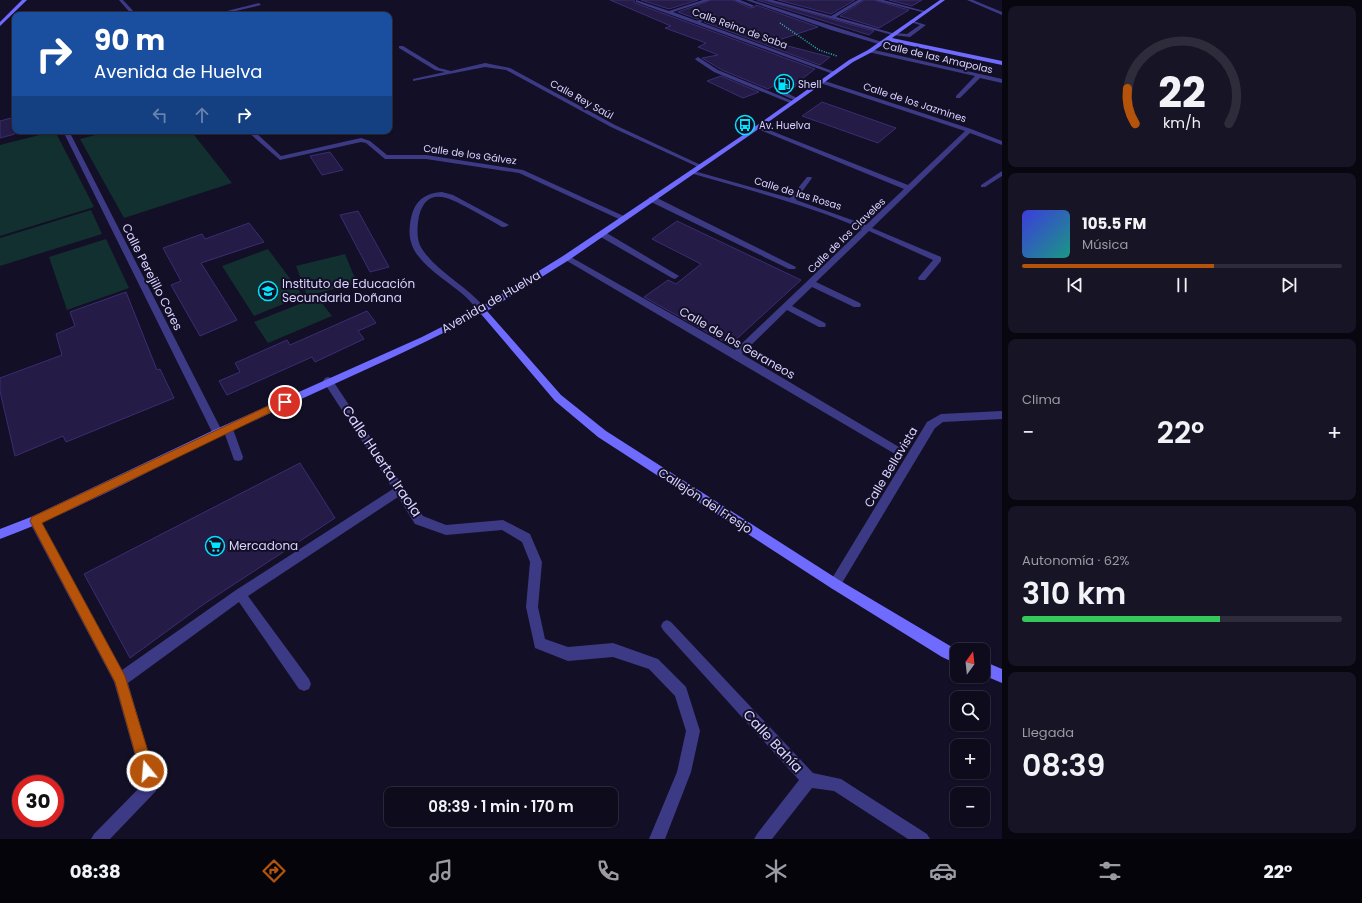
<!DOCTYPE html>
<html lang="es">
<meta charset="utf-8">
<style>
body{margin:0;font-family:Poppins,sans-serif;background:#171425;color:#f1f3f6;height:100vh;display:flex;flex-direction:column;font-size:15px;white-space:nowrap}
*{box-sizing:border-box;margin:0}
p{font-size:13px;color:#9b9ba3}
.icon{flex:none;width:22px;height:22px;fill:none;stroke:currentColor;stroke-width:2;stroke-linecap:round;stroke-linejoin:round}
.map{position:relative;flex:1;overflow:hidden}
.panel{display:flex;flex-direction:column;gap:6px;padding:6px;background:#08060f;width:360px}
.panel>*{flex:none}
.top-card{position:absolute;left:12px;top:12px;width:380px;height:122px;border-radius:8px;box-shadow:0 1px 3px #0004,0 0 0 1px #2e2b3b;background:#1a4fa0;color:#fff;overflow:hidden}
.needle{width:26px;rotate:15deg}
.buttons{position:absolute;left:950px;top:643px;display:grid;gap:8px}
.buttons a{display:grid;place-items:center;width:40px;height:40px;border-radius:8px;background:#0e0b1c;box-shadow:0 1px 3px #0004,0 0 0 1px #2e2b3b;font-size:20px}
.speed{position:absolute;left:12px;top:775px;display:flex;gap:8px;font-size:20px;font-weight:700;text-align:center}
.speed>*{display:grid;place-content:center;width:52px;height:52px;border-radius:50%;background:#0e0b1c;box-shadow:0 1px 3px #0004,0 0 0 1px #2e2b3b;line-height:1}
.speed .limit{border:6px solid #d22;background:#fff;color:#111}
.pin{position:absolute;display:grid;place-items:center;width:34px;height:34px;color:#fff;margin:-17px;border:2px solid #fff;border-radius:50%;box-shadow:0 1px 4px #0007}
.me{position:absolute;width:44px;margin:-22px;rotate:343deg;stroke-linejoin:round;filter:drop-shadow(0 0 3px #0008)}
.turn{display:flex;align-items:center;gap:14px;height:84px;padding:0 16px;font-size:18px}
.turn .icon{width:52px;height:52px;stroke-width:2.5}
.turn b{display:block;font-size:28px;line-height:34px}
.lanes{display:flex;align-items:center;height:38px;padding:0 16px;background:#0003;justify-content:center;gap:20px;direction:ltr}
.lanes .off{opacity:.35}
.big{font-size:30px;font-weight:600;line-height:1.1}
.panel .card{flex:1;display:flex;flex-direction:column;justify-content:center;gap:6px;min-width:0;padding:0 14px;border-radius:8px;background:#171425}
.panel .dial{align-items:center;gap:0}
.dial svg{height:104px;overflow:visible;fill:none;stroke:#2e2b3b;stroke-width:7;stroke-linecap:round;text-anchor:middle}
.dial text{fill:#f1f3f6;stroke:none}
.song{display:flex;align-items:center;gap:12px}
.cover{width:48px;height:48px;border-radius:6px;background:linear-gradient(135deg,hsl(240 70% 55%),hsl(170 70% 35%))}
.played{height:4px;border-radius:2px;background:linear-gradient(90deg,#b45309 60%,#2e2b3b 60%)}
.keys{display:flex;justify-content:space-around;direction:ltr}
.heat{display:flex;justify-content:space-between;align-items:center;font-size:22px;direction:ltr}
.charge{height:6px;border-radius:3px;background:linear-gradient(90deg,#34c759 62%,#2e2b3b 0)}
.trip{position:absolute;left:384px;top:787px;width:234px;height:40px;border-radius:8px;background:#0e0b1c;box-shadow:0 1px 3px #0004,0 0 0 1px #2e2b3b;font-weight:600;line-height:40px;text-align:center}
.tab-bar{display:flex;height:64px;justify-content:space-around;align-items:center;background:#06040b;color:#9b9ba3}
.tab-bar .icon{width:28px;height:28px}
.tab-bar .on{color:#b45309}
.tab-bar b{font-size:18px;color:#f1f3f6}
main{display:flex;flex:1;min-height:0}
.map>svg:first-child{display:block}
.green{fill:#12302f}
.building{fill:#241b47;stroke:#3b2d73}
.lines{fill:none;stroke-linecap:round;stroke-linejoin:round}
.path{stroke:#2fb8b0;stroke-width:1.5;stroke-dasharray:1 1.5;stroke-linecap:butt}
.lane{fill:#3d3a85;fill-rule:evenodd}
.street{fill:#3d3a85;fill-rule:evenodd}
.secondary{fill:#6f6bff;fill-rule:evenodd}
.route{fill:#b45309;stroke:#753606}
.labels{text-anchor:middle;stroke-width:4;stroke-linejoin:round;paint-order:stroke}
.far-street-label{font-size:10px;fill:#d9d4ff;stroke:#130f26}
.far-poi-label{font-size:10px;fill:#d9d4ff;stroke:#130f26;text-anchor:start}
.street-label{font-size:12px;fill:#d9d4ff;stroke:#130f26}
.poi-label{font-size:12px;fill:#d9d4ff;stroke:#130f26;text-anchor:start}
.near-street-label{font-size:14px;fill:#d9d4ff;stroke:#130f26}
</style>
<main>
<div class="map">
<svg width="1002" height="839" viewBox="0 0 1002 839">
<rect width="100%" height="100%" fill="#130f26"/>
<!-- green -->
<path class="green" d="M55,131L94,207L0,236V145Z
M110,131H191L232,183L124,218L80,139Z
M91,210L102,234L0,266V238Z
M106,239L129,288L67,310L49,257Z
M268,249L303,296L254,316L222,266Z
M345,254L357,283L307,296L296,266Z
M317,297L332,316L268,343L254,322Z"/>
<!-- building -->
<path class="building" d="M610,0H634L635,3L815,69L802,79L806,80L803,82L799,81L796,84V86L787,91L782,89L780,86H773L768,89L722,70L702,58L718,55L698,47L706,43L665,28L671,26Z
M641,0H698L669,9Z
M711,0H733L750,8L755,7L756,5L818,27L773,42L830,57L820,65L704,22L716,17L715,15L710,14L697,19L678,12Z
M757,0H764L874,31L869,35Z
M778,0H855L831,14Z
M864,0H874L909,10L879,28L840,16Z
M889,0H922L912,6Z
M721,76L759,92L743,98L707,81Z
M822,102L896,128L878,143L802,116Z
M15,117V134L0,138V121Z
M330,152L343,170L322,175L310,156Z
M358,211L389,267L370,272L340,215Z
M677,221L801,280L730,345L644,297L668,280L676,284L701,264L652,239Z
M249,223L264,242L201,263L237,320L200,336L171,285L181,281L163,248L202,234L205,239Z
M126,292L157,370L160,369L174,398L66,442L63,436L15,456L0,391V378L62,355L56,334L75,326L70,312Z
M367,311L376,323L358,331L364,339L315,362L312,357L227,395L219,381L240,372L235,363L287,340L290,345Z
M300,463L335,518L204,604L130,658L84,574Z"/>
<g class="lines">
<!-- path -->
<path class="path" d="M780,23L819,50L837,56"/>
<!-- lane -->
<path class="lane" d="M711,15L715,16L698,23L694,22Z
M910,20L926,25L910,37L892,35L894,33L907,34L920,25L910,22Z
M800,82L814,87L815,88L812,90L798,85L797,84Z
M776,87H780L781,90L799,99L794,100L776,92Z
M442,192L453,195L509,225L505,227H502C492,221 481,215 470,209C450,198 427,185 419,216C417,227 416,240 422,249C437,272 467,286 485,308L486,310L485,312H479C475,307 471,302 467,298C450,282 417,265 411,242C408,232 410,220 413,211C418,198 428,193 442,192Z
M649,197H655L796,267L795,269H789L649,201Z
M228,425L232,426L233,429L243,457L242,460L238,461L234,460L233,457L223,429L224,426Z"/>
<!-- street -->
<path class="street" d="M119,0H123L137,15H132Z
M636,0L669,11L703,0H710L673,12L838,73L833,74L636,2Z
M734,0H740L755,6L751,7Z
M746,0H752L885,43L882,45L831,30Z
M765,0H772L831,16L858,0H863L836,17L896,34L892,35Z
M875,0H883L928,12L926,13Z
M967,0H973L1002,12V15Z
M259,3L261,5L223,14L194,15L223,12Z
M399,46H403L439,68L451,71L485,63L510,68L615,125L703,166L698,167L611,127L506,70L485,67L413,81V79L445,72L435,70L399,48Z
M870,49L1002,79V83L980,78L960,98H956V96L975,76L868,52V50Z
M698,57L718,70L795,102L790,103L714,72L696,60L695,59Z
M822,80L971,129L1002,141V145L970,133L872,228L941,257V261L925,280H919L918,278L933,260L869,231L816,282L860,303L861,305L860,307H854L812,287L792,306L825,323L826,325L825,327H819L787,310L742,354L899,447L900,450L899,453L895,454L562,258L563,256H569L735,350L862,229C807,204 747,190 690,173V171H694L790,198L807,177H811L812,178L796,200L866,225L904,189L755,128V126H759L908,185L965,131L820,83V81Z
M63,131H69L223,433L222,436H214Z
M247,131H254L281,156L361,138L370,141L387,155H426L523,170L628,218L627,220H621L519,173L426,159H385L366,143L361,142L280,160Z
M1002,171V176L985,187H981V185Z
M599,232H605L679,276L675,279L672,278L599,236Z
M328,377L331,378L423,516L446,525L503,520L530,534L542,562L538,607L545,639L568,647L613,643L658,659L686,687L700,731L691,772L665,839H649L677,772L686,731L675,696L649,669L613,657L568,661L535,648L526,607L530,562L522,542L502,530L446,535L415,524L398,497L248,596L309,679L311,684L309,689L304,691L299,689L239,602L128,683L158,786L156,791L110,839H91L94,834L143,784L114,682L31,525L29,521L31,517L35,516L39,517L122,670L236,590L393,489L325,384L323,381L325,378Z
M1002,411V419L943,422L935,428L839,588L835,590L831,588L829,584L831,580L927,422L941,414Z
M667,620L671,622L813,773L841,779L927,834L930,839H908L834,791L812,788L772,839H754L757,834L799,780L663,630L661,626L663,622Z"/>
<!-- secondary -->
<path class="secondary" d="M22,0H27L0,26V22Z
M940,0H945L892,38L1002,61V65L888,41L872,52L853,62L750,135L569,260L487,311L561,395L606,431L839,580L957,650V664L942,657L831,588L598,437L555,401L481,314C396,358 308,395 221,436C148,471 76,511 0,539V529L31,517L214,430L422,337L479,308L563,256L746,133L849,60L868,50Z
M983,661L1002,669V683L983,675Z"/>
</g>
<!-- route -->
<path class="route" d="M285,398L288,399L290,402L288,404L42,523L125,676L154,771L152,776L147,778L142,776L140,771L115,682L30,521L32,517Z"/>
<!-- icons -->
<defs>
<g id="fuel-ring" transform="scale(1)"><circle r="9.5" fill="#130f26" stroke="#00e5ff" stroke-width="1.5"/><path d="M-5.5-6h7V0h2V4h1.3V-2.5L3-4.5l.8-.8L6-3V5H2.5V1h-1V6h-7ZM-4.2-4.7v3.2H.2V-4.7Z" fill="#00e5ff"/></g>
<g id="bus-ring" transform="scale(1)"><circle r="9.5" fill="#130f26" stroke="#00e5ff" stroke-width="1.5"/><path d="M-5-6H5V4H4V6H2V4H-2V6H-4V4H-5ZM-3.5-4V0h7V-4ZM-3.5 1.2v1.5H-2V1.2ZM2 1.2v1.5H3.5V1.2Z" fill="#00e5ff"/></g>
<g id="school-ring" transform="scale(1)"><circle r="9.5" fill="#130f26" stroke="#00e5ff" stroke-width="1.5"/><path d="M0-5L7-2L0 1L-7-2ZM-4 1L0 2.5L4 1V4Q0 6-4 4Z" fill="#00e5ff"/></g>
<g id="supermarket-ring" transform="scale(1)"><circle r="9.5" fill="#130f26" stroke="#00e5ff" stroke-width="1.5"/><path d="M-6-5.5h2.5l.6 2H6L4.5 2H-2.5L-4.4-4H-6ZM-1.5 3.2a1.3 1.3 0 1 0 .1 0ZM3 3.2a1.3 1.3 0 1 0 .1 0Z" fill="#00e5ff"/></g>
</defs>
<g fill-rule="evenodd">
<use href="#fuel-ring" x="784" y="84"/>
<use href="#bus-ring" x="745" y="125"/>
<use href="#school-ring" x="268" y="291"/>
<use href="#supermarket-ring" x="215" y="546"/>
</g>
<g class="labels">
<!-- far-street labels -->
<g class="far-street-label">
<text transform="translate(740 28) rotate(20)" y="4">Calle Reina de Saba</text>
<text transform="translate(938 57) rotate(13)" y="4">Calle de las Amapolas</text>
<text transform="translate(582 99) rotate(29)" y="4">Calle Rey Saúl</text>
<text transform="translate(915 102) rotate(18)" y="4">Calle de los Jazmines</text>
<text transform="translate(470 154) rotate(8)" y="4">Calle de los Gálvez</text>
<text transform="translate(798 193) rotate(17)" y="4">Calle de las Rosas</text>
<text transform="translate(846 235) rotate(-44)" y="4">Calle de los Claveles</text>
</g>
<!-- far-poi labels -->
<g class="far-poi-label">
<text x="798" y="88">Shell</text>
<text x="759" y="129">Av. Huelva</text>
</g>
<!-- street labels -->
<g class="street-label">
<text transform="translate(152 277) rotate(63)" y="4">Calle Perejillo Cores</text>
<text transform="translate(491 302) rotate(-30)" y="4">Avenida de Huelva</text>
<text transform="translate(737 343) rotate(30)" y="4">Calle de los Geraneos</text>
<text transform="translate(891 467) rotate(-59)" y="4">Calle Bellavista</text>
<text transform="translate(705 501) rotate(33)" y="4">Callejón del Fresjo</text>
</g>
<!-- poi labels -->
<g class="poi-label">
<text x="282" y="288">Instituto de Educación<tspan x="282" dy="14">Secundaria Doñana</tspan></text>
<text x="229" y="550">Mercadona</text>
</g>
<!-- near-street labels -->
<g class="near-street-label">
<text transform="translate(382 461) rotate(56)" y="5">Calle Huerta Iraola</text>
<text transform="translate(773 741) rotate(47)" y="5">Calle Bahía</text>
</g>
</g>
</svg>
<div class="buttons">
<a><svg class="needle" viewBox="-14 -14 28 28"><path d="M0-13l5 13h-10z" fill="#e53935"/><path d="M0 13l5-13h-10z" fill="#9b9ba3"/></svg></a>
<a><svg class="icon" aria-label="search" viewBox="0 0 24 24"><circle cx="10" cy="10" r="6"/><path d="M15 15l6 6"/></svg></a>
<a>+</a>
<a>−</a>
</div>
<div class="speed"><div class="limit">30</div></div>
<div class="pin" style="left:285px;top:402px;background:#d93025"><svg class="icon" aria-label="arrive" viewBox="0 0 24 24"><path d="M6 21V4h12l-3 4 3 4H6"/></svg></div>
<svg class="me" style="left:147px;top:771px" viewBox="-20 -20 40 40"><circle r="17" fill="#b45309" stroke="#fff" stroke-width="3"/><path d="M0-11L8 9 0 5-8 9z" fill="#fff"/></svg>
<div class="trip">08:39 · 1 min · 170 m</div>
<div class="top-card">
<div class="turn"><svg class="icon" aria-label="right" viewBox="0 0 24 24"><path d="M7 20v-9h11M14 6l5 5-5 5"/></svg><div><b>90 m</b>Avenida de Huelva</div></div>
<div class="lanes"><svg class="icon off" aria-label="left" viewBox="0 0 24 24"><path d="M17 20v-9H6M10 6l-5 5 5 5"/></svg><svg class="icon off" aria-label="ahead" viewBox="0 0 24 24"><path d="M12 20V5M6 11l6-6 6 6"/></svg><svg class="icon" aria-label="right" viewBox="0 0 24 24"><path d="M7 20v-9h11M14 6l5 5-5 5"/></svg></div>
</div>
</div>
<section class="panel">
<div class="card dial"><svg viewBox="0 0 100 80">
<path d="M14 69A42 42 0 1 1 86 69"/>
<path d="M14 69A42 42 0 0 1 8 42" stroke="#b45309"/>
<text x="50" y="56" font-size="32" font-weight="700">22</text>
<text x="50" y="72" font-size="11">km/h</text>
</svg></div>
<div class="card">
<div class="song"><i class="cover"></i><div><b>105.5 FM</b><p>Música</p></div></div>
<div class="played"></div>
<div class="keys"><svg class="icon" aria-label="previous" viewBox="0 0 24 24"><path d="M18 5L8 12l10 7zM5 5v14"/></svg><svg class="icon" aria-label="pause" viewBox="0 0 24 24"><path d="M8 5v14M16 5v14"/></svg><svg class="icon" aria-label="next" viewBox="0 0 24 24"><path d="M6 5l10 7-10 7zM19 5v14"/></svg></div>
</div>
<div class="card"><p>Clima</p>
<div class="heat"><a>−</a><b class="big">22°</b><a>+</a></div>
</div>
<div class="card"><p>Autonomía · 62%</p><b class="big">310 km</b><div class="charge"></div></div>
<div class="card"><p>Llegada</p><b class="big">08:39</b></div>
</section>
</main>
<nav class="tab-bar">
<b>08:38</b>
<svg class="icon on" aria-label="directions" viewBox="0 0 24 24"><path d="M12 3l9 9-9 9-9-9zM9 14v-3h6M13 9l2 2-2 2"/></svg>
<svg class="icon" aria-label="music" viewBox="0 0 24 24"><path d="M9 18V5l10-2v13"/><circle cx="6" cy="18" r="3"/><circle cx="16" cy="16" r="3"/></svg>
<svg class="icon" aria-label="phone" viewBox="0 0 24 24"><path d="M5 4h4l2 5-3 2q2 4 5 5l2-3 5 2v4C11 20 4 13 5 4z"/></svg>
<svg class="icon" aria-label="climate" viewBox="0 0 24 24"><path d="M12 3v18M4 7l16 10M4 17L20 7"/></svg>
<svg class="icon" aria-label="car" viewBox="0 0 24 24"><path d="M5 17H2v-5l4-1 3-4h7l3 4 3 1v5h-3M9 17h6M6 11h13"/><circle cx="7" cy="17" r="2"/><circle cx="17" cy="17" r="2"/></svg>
<svg class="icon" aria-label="filters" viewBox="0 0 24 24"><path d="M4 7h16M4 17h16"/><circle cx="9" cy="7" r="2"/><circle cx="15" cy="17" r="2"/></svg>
<b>22°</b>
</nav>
